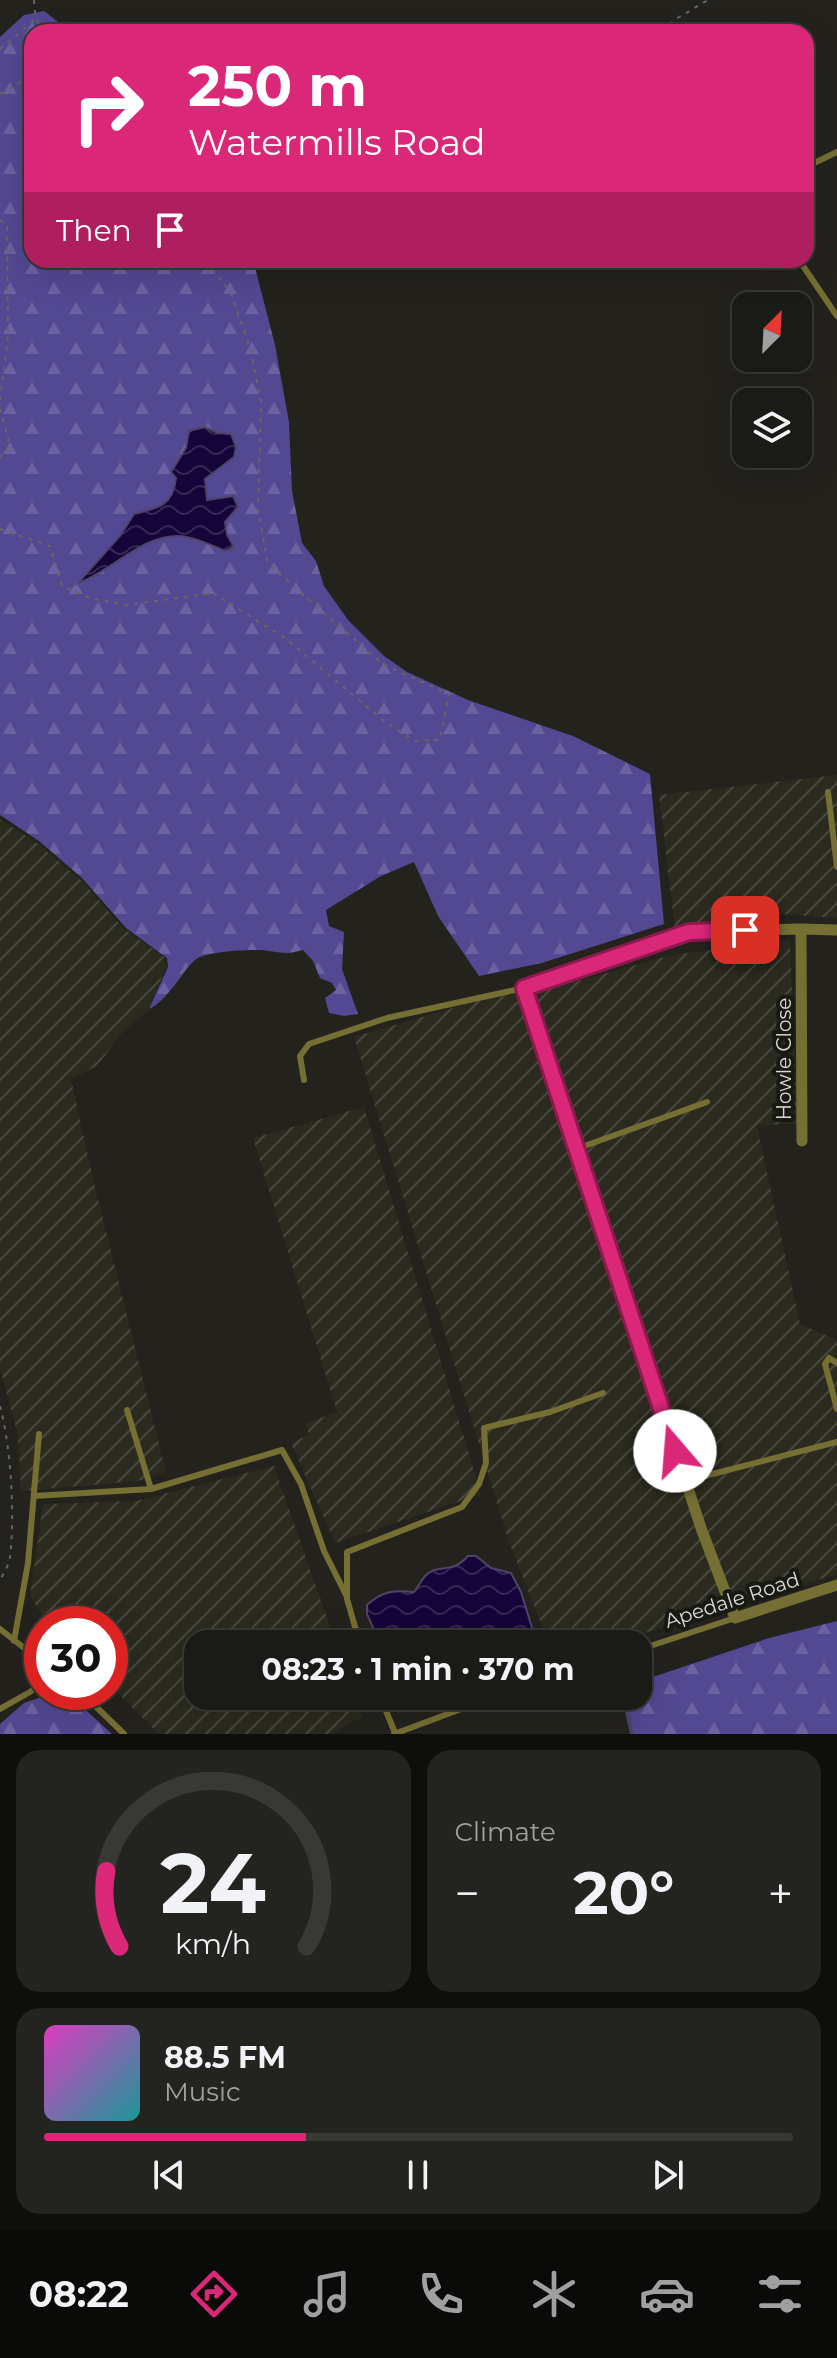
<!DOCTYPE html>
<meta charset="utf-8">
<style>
body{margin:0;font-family:Montserrat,sans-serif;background:#23231f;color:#f1f3f6;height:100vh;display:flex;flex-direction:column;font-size:30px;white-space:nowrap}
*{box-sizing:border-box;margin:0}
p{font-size:26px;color:#9fa1a1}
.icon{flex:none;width:44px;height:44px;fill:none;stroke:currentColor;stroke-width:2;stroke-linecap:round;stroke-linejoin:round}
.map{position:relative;height:1734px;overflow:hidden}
.panel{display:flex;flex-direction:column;gap:16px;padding:16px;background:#0e0e0c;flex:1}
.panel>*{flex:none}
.top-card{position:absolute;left:24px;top:24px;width:790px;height:244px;border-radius:24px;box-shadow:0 8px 32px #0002,0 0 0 2px #383835;background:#db2777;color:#fff;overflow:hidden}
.needle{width:52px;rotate:24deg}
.tools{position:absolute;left:732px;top:292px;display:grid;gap:16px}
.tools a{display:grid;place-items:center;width:80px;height:80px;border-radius:16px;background:#1a1a16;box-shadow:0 8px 32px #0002,0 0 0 2px #383835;font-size:40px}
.speed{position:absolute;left:24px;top:1606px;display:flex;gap:16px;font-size:40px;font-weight:700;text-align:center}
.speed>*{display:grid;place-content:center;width:104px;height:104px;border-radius:50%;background:#1a1a16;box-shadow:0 8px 32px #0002,0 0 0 2px #383835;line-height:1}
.speed .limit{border:12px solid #d22;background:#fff;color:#111}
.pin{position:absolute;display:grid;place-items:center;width:68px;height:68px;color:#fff;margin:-34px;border-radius:16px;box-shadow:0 4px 12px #0006}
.me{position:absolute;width:88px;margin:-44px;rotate:342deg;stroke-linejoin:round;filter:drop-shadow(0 0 6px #0008)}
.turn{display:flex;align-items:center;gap:28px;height:168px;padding:0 32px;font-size:36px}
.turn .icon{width:104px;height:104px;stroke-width:2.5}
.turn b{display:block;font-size:56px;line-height:68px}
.then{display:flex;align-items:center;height:76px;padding:0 32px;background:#0003;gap:16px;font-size:30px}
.big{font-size:60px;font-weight:700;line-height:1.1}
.panel .widget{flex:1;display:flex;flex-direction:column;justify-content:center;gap:12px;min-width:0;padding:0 28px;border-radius:24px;background:#23231f}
.panel .dial{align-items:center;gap:0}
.dial svg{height:208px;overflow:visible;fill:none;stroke:#383835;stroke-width:7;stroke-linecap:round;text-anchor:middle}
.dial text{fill:#f1f3f6;stroke:none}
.song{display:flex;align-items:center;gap:24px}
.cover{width:96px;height:96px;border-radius:12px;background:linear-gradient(135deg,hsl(310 70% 55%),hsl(180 70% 35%))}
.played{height:8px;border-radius:4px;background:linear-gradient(90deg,#db2777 35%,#383835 35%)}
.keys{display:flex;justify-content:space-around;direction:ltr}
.heat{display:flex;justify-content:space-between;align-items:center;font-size:44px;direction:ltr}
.panel .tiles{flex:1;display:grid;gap:16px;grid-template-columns:1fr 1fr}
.widget:last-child{grid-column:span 2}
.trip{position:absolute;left:184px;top:1630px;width:468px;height:80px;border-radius:24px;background:#1a1a16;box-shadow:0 8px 32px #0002,0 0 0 2px #383835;font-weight:700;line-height:80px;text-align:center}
.tab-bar{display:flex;height:128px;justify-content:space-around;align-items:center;background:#0a0a09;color:#9fa1a1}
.tab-bar .icon{width:56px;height:56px}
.tab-bar .active{color:#db2777}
.tab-bar b{font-size:36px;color:#f1f3f6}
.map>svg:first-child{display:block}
.industrial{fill:url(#industrial-furrows)}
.forest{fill:url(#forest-firs)}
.water{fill:url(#water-waves);stroke:#4f4468;stroke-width:2}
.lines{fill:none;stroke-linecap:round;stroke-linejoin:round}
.stream{stroke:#4f4468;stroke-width:4}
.path{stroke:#676662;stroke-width:2;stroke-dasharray:4 6;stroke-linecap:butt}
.lane{stroke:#756f34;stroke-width:6}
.street{stroke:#756f34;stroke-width:11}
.route-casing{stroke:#8e194d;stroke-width:20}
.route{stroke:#db2777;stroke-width:14}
.labels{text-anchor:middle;stroke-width:8;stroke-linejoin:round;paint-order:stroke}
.street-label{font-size:20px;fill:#dadad6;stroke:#191913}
</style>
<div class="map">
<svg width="837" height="1734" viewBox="0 0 837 1734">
<defs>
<pattern id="industrial-furrows" width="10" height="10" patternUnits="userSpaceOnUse" patternTransform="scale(2)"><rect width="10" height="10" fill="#2b2a1f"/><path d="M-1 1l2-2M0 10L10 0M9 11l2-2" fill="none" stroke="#49483f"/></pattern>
<pattern id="forest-firs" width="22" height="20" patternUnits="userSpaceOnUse" patternTransform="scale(2)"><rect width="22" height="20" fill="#534892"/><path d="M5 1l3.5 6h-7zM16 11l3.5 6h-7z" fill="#6b62a1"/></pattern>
<pattern id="water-waves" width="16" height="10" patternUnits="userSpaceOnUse" patternTransform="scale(2)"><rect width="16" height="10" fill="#140439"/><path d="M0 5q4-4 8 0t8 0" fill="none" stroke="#362855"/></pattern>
</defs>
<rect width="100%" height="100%" fill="#23221d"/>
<!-- industrial -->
<path class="industrial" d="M837,775V918L766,913L675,929L659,795Z
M0,819L37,843L83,882L124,929L164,957L166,967L148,1010L120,1035L97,1066L71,1079L94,1183L166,1472L138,1481L21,1491L18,1435L0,1368Z
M790,940L797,1123L757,1126L800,1324L837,1340V1574L609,1644H549L509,1542L354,1037L474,1002L574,982L672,955Z
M364,1107L481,1494L335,1543L291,1443L309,1435L306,1423L337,1412L253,1138Z
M274,1466L336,1644H198V1696H354L362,1717L329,1734H159L110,1685V1624H48L30,1596L43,1504L136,1501Z"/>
<!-- forest -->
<path class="forest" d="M44,11L71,32H32V260H253L275,345L289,422L292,491L302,543L316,561L324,586L348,620L384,656L407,672L468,700L573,736L650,774L664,924L542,963L479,976L438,916L414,862L381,876L326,910L329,926L344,932L342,969L358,1014L344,1016L329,1013L325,998L336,990L332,983L320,978L313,961L303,950C283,956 278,951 260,950C244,950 216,951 200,957C186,962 172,998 149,1009L168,967L167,958L126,928L82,878L39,841L0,815V37L24,15Z
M837,1621V1734H631L625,1696H638V1682L769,1638Z
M56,1692L68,1694L112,1734H0V1724L24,1703Z"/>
<!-- water -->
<path class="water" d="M205,427L218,433L231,434L236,447L234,457L205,479L207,500L233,496L238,507L225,522L227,535L234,547L226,551C212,546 193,536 179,536C140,535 113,571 78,583L120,536L134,514C158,508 173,506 176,478L171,472L186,448L189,431Z
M468,1556H476L491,1568L511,1573L521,1592L537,1644H384L383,1635L375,1632L367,1614V1605C382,1591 394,1590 414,1592C418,1587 422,1579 426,1575C439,1563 451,1575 468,1556Z"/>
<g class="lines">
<!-- stream -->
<path class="stream" d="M624,1698L632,1734"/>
<!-- path -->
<path class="path" d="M34,0L35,13L41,32
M663,32L674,20L708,0
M0,49L37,18
M0,94L32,75
M0,220L7,226L8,336L0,400
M0,409L10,446L0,457
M0,529L50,546L62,586L90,598L126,605L213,593L285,638L384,721L415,741L440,740L449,694L384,665L268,564L258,510L261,401L250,348L231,293L205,260
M0,1406C11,1447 15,1515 10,1557C9,1565 4,1573 0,1580"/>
<!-- lane -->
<path class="lane" d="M806,167L837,152
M799,260L837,316
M828,792L837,867
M304,1080L300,1056L309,1044L387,1018L524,988
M576,1149L707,1102
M837,1363L829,1358L825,1364L837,1409
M127,1410L151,1489L282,1450L301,1484L324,1551L347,1597
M685,1481L837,1442
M34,1496L151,1489
M0,1629L42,1662
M14,1641L28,1563L39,1434
M360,1644L347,1599V1552L462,1507L479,1484L486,1463L484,1428L550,1412L603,1393
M638,1650L735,1618
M81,1692L124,1734
M380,1696L395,1733
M0,1709L30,1692L42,1682
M394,1734L496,1696"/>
<!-- street -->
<path class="street" d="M801,929L802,1141
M837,930L801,929L689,932L524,988L701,1528L735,1618L837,1585"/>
</g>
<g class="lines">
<!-- route casing -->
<g class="route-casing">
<path id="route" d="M675,1451L524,988L689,932L745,930"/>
</g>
<!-- route -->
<use href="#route" class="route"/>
</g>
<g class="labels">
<!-- street labels -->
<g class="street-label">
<text transform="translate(784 1059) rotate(-90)" y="7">Howle Close</text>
<text transform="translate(732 1600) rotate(-18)" y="7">Apedale Road</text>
</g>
</g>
</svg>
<div class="tools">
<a><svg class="needle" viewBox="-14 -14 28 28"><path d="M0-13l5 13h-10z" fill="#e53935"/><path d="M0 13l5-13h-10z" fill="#9fa1a1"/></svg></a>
<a><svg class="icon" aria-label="layers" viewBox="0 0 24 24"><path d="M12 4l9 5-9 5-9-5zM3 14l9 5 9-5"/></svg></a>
</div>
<div class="speed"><div class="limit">30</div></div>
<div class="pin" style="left:745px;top:930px;background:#d93025"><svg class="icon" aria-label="arrive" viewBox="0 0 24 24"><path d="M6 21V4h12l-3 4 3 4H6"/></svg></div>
<svg class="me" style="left:675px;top:1451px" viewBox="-20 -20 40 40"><circle r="19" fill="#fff"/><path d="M0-13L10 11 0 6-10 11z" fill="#db2777"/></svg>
<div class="trip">08:23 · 1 min · 370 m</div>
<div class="top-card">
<div class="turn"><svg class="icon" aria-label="right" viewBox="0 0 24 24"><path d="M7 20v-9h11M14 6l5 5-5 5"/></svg><div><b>250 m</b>Watermills Road</div></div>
<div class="then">Then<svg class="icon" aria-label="arrive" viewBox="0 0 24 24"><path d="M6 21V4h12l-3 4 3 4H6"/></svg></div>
</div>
</div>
<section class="panel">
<div class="tiles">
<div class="widget dial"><svg viewBox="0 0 100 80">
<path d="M14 69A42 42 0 1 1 86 69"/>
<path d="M14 69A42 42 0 0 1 9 40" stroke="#db2777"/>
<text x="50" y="56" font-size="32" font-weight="700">24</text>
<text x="50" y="72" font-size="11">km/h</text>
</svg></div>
<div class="widget"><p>Climate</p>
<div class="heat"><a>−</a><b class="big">20°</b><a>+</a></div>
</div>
<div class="widget">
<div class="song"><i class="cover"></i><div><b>88.5 FM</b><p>Music</p></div></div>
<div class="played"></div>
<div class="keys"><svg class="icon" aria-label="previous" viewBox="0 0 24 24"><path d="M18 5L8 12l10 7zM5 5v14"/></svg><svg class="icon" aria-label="pause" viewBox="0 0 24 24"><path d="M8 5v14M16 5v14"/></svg><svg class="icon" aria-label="next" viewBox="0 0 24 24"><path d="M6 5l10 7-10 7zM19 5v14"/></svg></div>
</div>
</div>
</section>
<nav class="tab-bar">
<b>08:22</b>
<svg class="icon active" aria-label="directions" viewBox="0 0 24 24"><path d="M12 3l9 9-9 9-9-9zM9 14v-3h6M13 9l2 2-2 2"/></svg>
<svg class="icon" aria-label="music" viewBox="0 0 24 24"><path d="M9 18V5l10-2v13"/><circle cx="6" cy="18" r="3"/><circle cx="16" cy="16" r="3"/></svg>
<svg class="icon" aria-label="phone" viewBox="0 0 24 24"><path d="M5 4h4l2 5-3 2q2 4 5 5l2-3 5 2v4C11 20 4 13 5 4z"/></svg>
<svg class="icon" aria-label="climate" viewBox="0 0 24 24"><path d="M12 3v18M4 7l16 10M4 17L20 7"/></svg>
<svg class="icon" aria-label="car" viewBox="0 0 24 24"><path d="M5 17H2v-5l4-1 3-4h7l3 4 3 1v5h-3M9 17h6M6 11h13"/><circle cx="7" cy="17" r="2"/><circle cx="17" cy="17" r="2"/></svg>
<svg class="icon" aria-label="filters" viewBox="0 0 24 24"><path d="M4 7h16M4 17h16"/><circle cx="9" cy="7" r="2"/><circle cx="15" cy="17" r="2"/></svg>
</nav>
